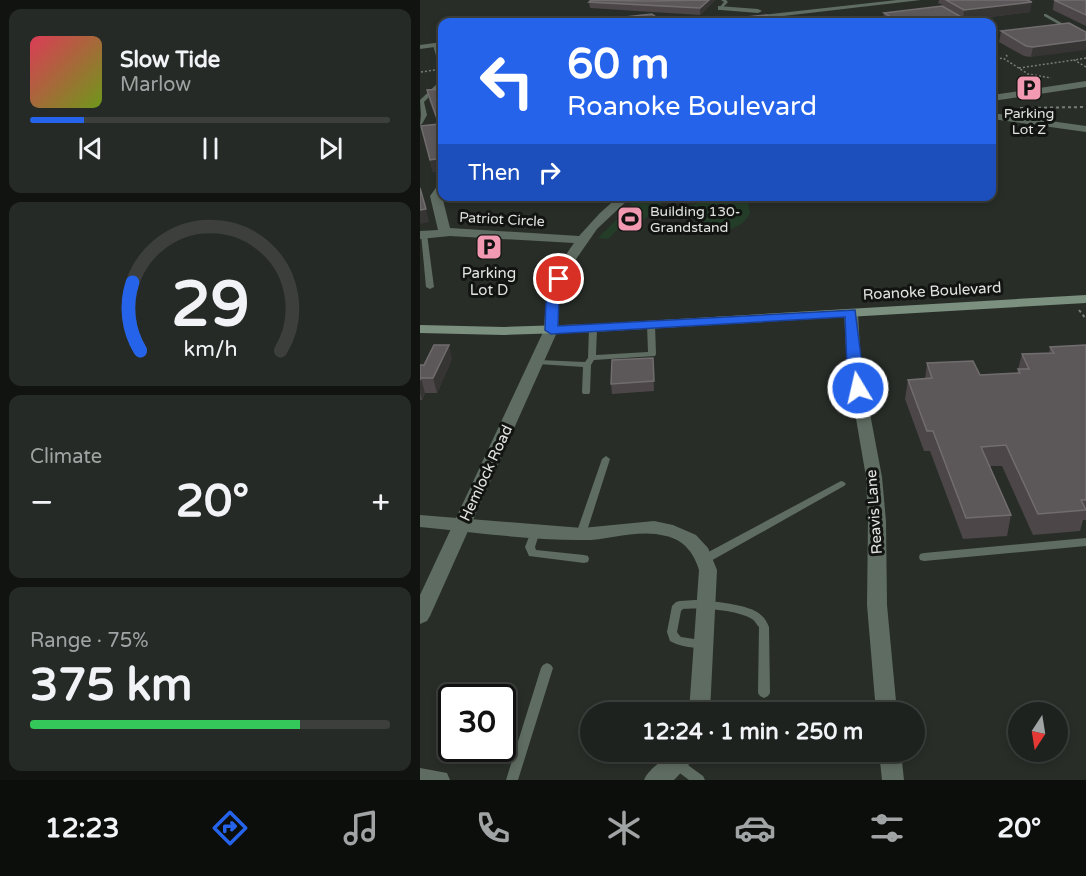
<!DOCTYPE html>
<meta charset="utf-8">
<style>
body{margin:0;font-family:"Varela Round",sans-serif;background:#262a27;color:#f1f3f6;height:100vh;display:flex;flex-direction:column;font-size:22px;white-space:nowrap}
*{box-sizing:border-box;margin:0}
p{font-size:20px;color:#a1a4a4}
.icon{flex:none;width:33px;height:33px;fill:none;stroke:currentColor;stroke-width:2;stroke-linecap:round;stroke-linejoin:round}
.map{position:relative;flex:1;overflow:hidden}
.panel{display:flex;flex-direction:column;gap:9px;padding:9px;background:#101310;width:420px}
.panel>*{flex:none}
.banner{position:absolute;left:18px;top:18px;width:558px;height:183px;border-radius:12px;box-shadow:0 3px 9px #0003,0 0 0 2px #3c3f3c;background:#2563eb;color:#fff;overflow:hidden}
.needle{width:39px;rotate:192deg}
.fabs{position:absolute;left:588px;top:702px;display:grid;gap:12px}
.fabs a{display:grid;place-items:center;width:60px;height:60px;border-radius:50%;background:#1e221e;box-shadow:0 3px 9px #0003,0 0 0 2px #3c3f3c;font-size:30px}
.speed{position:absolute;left:18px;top:684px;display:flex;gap:12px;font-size:30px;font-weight:700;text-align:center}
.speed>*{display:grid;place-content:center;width:78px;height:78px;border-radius:50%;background:#1e221e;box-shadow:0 3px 9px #0003,0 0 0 2px #3c3f3c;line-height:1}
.speed .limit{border:3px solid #111;border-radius:9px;background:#fff;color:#111}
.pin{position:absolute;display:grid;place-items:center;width:51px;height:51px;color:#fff;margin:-26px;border:3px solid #fff;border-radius:50%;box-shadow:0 2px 6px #0007}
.me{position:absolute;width:66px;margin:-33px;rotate:351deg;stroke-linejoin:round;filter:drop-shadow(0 0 4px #0008)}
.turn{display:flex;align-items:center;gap:21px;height:126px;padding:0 30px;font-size:27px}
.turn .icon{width:78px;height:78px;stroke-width:2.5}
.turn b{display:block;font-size:42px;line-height:51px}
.then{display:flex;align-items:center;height:57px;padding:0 30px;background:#0003;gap:12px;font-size:22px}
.big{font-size:45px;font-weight:700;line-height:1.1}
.panel .tile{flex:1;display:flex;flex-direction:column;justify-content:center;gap:9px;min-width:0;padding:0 21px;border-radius:12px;background:#262a27}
.panel .dial{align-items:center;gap:0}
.dial svg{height:156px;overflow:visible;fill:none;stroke:#3c3f3c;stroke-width:7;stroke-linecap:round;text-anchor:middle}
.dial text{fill:#f1f3f6;stroke:none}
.song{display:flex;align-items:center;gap:18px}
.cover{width:72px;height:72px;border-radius:9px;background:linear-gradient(135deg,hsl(350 70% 55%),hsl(80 70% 35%))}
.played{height:6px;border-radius:3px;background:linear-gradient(90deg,#2563eb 15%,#3c3f3c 15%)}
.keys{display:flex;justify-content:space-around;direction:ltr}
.heat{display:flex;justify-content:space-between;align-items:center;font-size:33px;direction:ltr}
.charge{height:9px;border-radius:4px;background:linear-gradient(90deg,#34c759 75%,#3c3f3c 0)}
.trip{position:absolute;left:160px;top:702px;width:345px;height:60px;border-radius:30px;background:#1e221e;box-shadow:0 3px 9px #0003,0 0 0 2px #3c3f3c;font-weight:700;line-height:60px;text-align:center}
.dock{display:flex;height:96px;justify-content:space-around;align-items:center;background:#0c0e0c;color:#a1a4a4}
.dock .icon{width:42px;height:42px}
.dock .active{color:#2563eb}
.dock b{font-size:27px;color:#f1f3f6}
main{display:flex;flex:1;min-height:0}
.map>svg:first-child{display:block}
.green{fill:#233d28}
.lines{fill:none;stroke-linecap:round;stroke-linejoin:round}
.path-far1{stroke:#787d78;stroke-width:1.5;stroke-dasharray:2 2;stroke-linecap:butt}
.path{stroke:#787d78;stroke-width:2;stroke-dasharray:3 3;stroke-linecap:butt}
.service{fill:#5f6c61;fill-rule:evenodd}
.minor{fill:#5f6c61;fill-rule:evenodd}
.tertiary{fill:#5f6c61;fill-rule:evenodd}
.secondary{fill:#7c907f;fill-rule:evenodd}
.wall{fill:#4c4648}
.shaded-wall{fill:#373534}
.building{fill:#5c5758;stroke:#716d6e;stroke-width:1.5}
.route{fill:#2563eb;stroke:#184099;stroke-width:1.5}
.labels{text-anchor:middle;stroke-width:6;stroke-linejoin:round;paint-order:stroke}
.far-poi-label{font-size:14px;fill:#e1e4e1;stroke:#121412}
.far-street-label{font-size:14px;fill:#e1e4e1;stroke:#121412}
.poi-label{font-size:15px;fill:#e1e4e1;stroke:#121412}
.street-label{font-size:15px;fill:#e1e4e1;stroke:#121412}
</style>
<main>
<section class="panel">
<div class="tile">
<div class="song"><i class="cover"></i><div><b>Slow Tide</b><p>Marlow</p></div></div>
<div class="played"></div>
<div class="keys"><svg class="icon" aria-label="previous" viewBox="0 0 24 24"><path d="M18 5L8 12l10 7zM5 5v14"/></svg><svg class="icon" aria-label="pause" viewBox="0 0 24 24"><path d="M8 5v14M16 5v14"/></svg><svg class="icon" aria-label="next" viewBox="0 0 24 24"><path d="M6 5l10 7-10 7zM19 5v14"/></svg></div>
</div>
<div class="tile dial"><svg viewBox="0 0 100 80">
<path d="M14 69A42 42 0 1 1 86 69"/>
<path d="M14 69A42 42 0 0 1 10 34" stroke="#2563eb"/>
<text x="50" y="56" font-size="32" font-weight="700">29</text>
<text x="50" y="72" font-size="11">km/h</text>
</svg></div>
<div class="tile"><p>Climate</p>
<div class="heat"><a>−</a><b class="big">20°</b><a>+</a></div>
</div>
<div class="tile"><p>Range · 75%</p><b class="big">375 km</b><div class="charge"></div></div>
</section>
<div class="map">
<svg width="666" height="780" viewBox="0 0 666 780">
<rect width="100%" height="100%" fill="#282d28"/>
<!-- green -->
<path class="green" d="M222,196L254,197L247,203L243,202L231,217L228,216L222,221H202V225L188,239L178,238L212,204L208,203Z
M317,197L328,203L330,212C324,229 305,231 289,231L267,214L256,210L261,204L271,205L299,197Z"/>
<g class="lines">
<!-- path-far1 -->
<path class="path-far1" d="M586,55L588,57
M666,58L654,60L666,67
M572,60L583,58L608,74L631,78
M599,68L654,60
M1,72L15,70"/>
<!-- path -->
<path class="path" d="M600,108L666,107
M659,310L666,319"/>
<!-- service -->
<path class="service" d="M301,0H306L308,2L301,9L299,8L304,2Z
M624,14H626L666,37V40L624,16Z
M15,44L17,45L22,63V71L20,70L13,45Z
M20,81H22V84L4,102L7,115L2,124L0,125L1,115L0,100Z
M4,232L7,234L14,287L10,289L6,287L1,234Z
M228,323H234L235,325L236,354L235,356L174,360L171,365L170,392L169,394H163L162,392L163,367L118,364L114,362L118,360L165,362L168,358L169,328L173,326L177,328L176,355L228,352L227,325Z
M186,456L190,459L166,534L164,536H158L156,534L182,459Z
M421,481L424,482L426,484L424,486L289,562L285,563L281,562L280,559L281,556Z
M115,528L118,529L120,531L115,547L116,550L164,555L168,556L169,559L168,562L164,563L109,556L105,547L112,529Z
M666,538V546L504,561L500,560L499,557L500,554L504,553Z
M275,600C291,601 330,604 341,615C345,618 347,623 349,627L350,693L348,696L344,698L340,696L338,693L339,627C336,624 336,622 332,619C319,610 279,607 263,609L261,611L257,632L259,635L261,637L287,641L288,644L287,647C276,649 260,647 250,641L247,632L252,606L256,602L260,601Z
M127,663L131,665L133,668L98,780H86L121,668L123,665Z
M257,759L261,760L283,776L285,780H269L253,768L251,764L253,760Z"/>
<!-- minor -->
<path class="minor" d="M477,0H501L313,22H292L296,20Z
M298,6L338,9L342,11L338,13L301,10H298Z
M224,17L269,20L273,22H180L184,20Z
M22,42V46L0,49V45Z
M666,81V87L572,101V95Z
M572,113L666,126V132L572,119Z
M22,184V196L30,228L159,236L180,213L199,196H212L177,229L152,265L139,297L138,330L131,334L124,330C126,292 131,275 154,243L30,236L0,239V231L18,230L10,196L18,185Z
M431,309L438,313L441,366L462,477L466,521L467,605L477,712H456L447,605L448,521L446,477L427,366L424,313Z
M0,515L162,528L234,521L253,525L276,535L288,548L297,570L290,712H269L279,570C274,553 264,540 246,536C218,528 188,541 160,540C106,540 53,532 0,527Z
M252,752H277L274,759L254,780H224C229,768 243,761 252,752Z
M459,752H481L484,780H462Z
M0,768L27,773L30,780H0Z"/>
<!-- tertiary -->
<path class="tertiary" d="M131,326L138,330L10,616L7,621L0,624V595L124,330Z"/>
<!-- secondary -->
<path class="secondary" d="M666,295V303L173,332L84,335L0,333V325L84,327L173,324Z"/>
</g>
<!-- wall -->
<path class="wall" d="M171,0H295L280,15L170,8L169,2Z
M519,0H607L610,12L545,20L550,22H463L464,13L522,7L523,5L518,3Z
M634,0H666V26L633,10Z
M581,31L666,32L611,57L604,56L579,42Z
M22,89V170L13,172L1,126L18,124L9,100L7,90Z
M666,345V520H663L660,531L613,535L582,466H570L591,515L587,536L543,539L510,451H504L485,399L488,380L505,379L507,363L560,375L597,373L602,354L629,353L630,347Z
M233,358L234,391L192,394L191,384Z
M32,359L17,393H5L2,400H0V365H4Z"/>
<!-- shaded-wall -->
<path class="shaded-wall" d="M289,0H295L280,15V8Z
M612,2L610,12L543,20L544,10Z
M666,40V50L611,57L613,47Z
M22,158V170L13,172L10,160Z
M6,209L9,222L0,224V210Z
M29,345L32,359L17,393L13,378Z
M1,378L5,393L2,400L0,393V380Z"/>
<!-- building -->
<path class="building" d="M171,0L227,1L289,0L280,8L169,2Z
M526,0H607L612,2L544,10Z
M634,0H666V15Z
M522,6L550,22H479L464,13Z
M232,14L243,22H159Z
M347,15L356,22H272Z
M649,23L666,32V40L613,47L606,46L581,31Z
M22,89V158L10,160L1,126L19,124L7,90Z
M0,188L6,209L0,210Z
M14,345H29L13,378H1L0,380V365H4Z
M666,345V500H661L666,510L618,514L586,445L561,447L591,515L546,518L513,431H507L488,380L512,378L507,363L553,361L560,375L600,373L598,369H609L602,354L634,353L630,347Z
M233,358L234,381L191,384L192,360Z"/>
<!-- route -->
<path class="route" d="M139,276L145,279L139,295L138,326L435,310L445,388L438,392L431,388L427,366L425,317L131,334L125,330C126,315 123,282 139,276Z"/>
<!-- icons -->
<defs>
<g id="parking-square" transform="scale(1.35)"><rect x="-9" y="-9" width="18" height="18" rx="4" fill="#f19ab1" stroke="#121412"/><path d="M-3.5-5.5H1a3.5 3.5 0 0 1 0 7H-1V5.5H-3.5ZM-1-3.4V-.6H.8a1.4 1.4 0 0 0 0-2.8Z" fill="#111"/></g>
<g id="stadium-square" transform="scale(1.35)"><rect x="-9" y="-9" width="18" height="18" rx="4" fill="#f19ab1" stroke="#121412"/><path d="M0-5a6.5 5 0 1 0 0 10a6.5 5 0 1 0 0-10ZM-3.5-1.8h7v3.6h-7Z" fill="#111"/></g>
</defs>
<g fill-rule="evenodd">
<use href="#parking-square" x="609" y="88"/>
<use href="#stadium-square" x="210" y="219"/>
<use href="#parking-square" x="69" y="247"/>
</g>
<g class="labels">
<!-- far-poi labels -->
<g class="far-poi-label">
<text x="609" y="118">Parking<tspan x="609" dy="16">Lot Z</tspan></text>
<text x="230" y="216" text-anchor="start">Building 130-<tspan x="230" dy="16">Grandstand</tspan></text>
</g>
<!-- far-street labels -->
<g class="far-street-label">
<text transform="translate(82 219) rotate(3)" y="5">Patriot Circle</text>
</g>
<!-- poi labels -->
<g class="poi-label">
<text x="69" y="278">Parking<tspan x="69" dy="17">Lot D</tspan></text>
</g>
<!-- street labels -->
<g class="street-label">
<text transform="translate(512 291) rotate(-3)" y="5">Roanoke Boulevard</text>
<text transform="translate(66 473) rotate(-65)" y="5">Hemlock Road</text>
<text transform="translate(454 512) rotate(-94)" y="5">Reavis Lane</text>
</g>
</g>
</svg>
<div class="fabs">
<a><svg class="needle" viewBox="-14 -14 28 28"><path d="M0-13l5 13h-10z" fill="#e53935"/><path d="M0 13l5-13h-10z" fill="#a1a4a4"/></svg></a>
</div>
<div class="speed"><div class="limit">30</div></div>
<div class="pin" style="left:139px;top:279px;background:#d93025"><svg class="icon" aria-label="arrive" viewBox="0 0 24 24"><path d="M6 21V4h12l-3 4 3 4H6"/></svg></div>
<svg class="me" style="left:438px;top:388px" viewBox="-20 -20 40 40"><circle r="17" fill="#2563eb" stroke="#fff" stroke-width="3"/><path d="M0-11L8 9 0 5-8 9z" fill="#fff"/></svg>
<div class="trip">12:24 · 1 min · 250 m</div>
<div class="banner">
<div class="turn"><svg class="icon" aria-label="left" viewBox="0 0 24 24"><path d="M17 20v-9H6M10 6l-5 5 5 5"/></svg><div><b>60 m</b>Roanoke Boulevard</div></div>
<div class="then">Then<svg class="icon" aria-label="right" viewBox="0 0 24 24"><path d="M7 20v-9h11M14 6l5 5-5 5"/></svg></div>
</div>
</div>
</main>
<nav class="dock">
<b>12:23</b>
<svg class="icon active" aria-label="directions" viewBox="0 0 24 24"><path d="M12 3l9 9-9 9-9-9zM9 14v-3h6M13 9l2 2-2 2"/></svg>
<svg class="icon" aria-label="music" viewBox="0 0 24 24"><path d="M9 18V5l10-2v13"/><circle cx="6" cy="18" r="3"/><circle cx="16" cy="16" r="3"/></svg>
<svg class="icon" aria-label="phone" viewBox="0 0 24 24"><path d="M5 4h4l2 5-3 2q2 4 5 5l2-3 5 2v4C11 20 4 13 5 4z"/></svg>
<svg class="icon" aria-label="climate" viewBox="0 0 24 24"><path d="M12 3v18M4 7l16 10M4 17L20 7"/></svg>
<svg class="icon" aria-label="car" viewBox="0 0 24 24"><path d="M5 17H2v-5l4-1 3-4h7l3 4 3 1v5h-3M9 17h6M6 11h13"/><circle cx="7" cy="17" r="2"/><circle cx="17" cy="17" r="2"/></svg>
<svg class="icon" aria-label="filters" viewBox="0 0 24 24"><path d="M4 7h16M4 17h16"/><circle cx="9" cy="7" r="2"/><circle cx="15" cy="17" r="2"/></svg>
<b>20°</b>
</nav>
